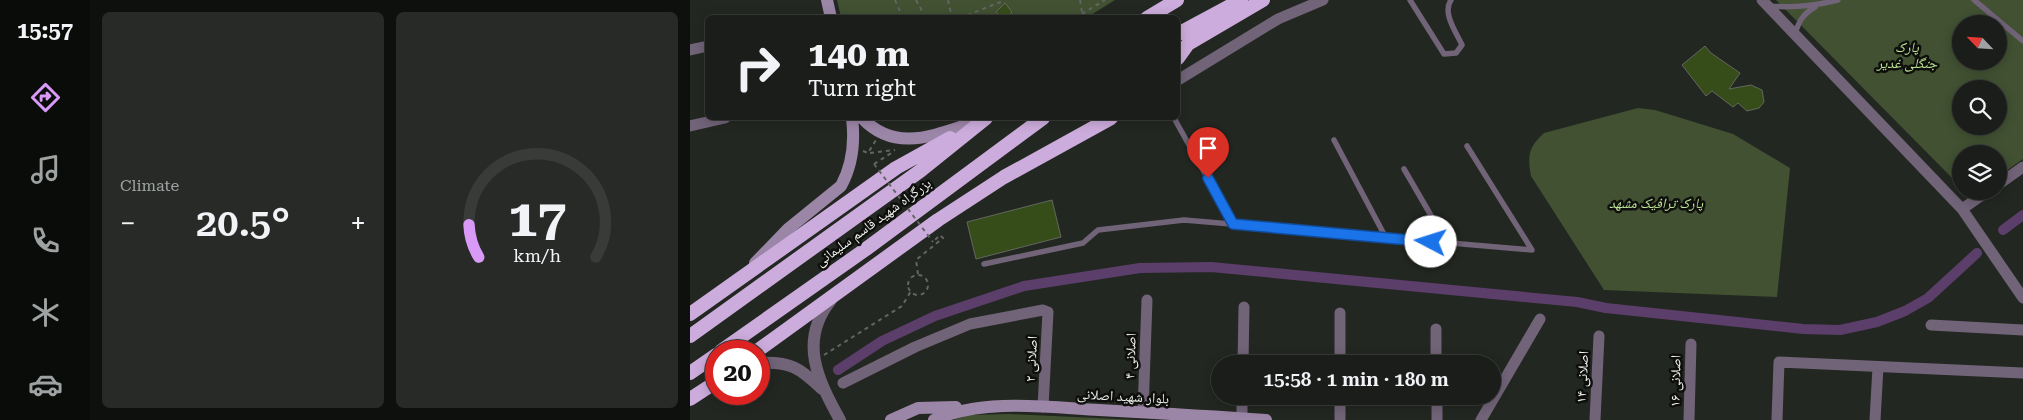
<!DOCTYPE html>
<meta charset="utf-8">
<style>
body{margin:0;font-family:"Roboto Serif","Noto Naskh Arabic",serif;background:#272a26;color:#f1f3f6;height:100vh;display:flex;flex-direction:column;font-size:19px;white-space:nowrap}
*{box-sizing:border-box;margin:0}
p{font-size:16px;color:#9fa2a2}
.icon{flex:none;width:28px;height:28px;fill:none;stroke:currentColor;stroke-width:2;stroke-linecap:round;stroke-linejoin:round}
.map{position:relative;flex:1;overflow:hidden}
.drawer{display:flex;flex-direction:column;gap:12px;padding:12px;background:#0e100e;width:600px}
.drawer>*{flex:none}
.hud{position:absolute;left:15px;top:15px;width:475px;height:105px;border-radius:8px;box-shadow:0 2px 12px #0003,0 0 0 1px #383b38;background:#1a1d19;color:#f1f3f6;overflow:hidden}
.needle{width:32px;rotate:295deg}
.fabs{position:absolute;left:1262px;top:15px;display:grid;gap:10px}
.fabs a{display:grid;place-items:center;width:55px;height:55px;border-radius:50%;background:#1a1d19;box-shadow:0 2px 12px #0003,0 0 0 1px #383b38;font-size:25px}
.speed{position:absolute;left:15px;top:340px;display:flex;gap:10px;font-size:25px;font-weight:700;text-align:center}
.speed>*{display:grid;place-content:center;width:65px;height:65px;border-radius:50%;background:#1a1d19;box-shadow:0 2px 12px #0003,0 0 0 1px #383b38;line-height:1}
.speed .limit{border:8px solid #d22;background:#fff;color:#111}
.pin{position:absolute;display:grid;place-items:center;width:42px;height:42px;color:#fff;margin:-51px -21px;border-radius:50% 50% 50% 0;rotate:-45deg;box-shadow:0 0 5px #0007}
.pin .icon{rotate:45deg}
.me{position:absolute;width:55px;margin:-28px;rotate:275deg;stroke-linejoin:round;filter:drop-shadow(0 0 4px #0008)}
.turn{display:flex;align-items:center;gap:18px;height:105px;padding:0 20px;font-size:22px}
.turn .icon{width:65px;height:65px;stroke-width:2.5}
.turn b{display:block;font-size:35px;line-height:42px}
.big{font-size:38px;font-weight:600;line-height:1.1}
.drawer .card{flex:1;display:flex;flex-direction:column;justify-content:center;gap:8px;min-width:0;padding:0 18px;border-radius:8px;background:#272a26}
.drawer .dial{align-items:center;gap:0}
.dial svg{height:130px;overflow:visible;fill:none;stroke:#383b38;stroke-width:7;stroke-linecap:round;text-anchor:middle}
.dial text{fill:#f1f3f6;stroke:none}
.heat{display:flex;justify-content:space-between;align-items:center;font-size:28px;direction:ltr}
.drawer .tiles{flex:1;display:grid;gap:12px;grid-template-columns:repeat(2,1fr)}
.trip{position:absolute;left:521px;top:355px;width:290px;height:50px;border-radius:25px;background:#1a1d19;box-shadow:0 2px 12px #0003,0 0 0 1px #383b38;font-weight:600;line-height:50px;text-align:center}
main{display:flex;flex:1;min-height:0}
.tabs{display:flex;flex-direction:column;width:90px;justify-content:space-around;align-items:center;background:#0a0c0a;color:#9fa2a2}
.tabs .icon{width:35px;height:35px}
.tabs .on{color:#d99af7}
.tabs b{font-size:22px;color:#f1f3f6}
.map>svg:first-child{display:block}
.green{fill:#415132;fill-rule:evenodd}
.lines{fill:none;stroke-linecap:round;stroke-linejoin:round}
.canal{stroke:#5c3e6b;stroke-width:10}
.building{fill:#364d1a;stroke:#636760}
.path{stroke:#626661;stroke-width:2;stroke-dasharray:4 4;stroke-linecap:butt}
.service{stroke:#716378;stroke-width:5.5}
.minor{stroke:#716378;stroke-width:11}
.tertiary{stroke:#716378;stroke-width:12}
.secondary{stroke:#9c86a7;stroke-width:12}
.trunk{stroke:#ccacdc;stroke-width:14}
.path-bridge{stroke:#626661;stroke-width:2;stroke-dasharray:4 4;stroke-linecap:butt}
.route-casing{stroke:#114b97;stroke-width:12}
.route{stroke:#1a73e8;stroke-width:9}
.labels{text-anchor:middle;stroke-width:5;stroke-linejoin:round;paint-order:stroke}
.park-label{font-size:14px;font-style:italic;fill:#bfe697;stroke:#0e0f0c}
.street-label{font-size:14px;fill:#eff2ee;stroke:#0e0f0c}
</style>
<main>
<nav class="tabs">
<b>15:57</b>
<svg class="icon on" aria-label="directions" viewBox="0 0 24 24"><path d="M12 3l9 9-9 9-9-9zM9 14v-3h6M13 9l2 2-2 2"/></svg>
<svg class="icon" aria-label="music" viewBox="0 0 24 24"><path d="M9 18V5l10-2v13"/><circle cx="6" cy="18" r="3"/><circle cx="16" cy="16" r="3"/></svg>
<svg class="icon" aria-label="phone" viewBox="0 0 24 24"><path d="M5 4h4l2 5-3 2q2 4 5 5l2-3 5 2v4C11 20 4 13 5 4z"/></svg>
<svg class="icon" aria-label="climate" viewBox="0 0 24 24"><path d="M12 3v18M4 7l16 10M4 17L20 7"/></svg>
<svg class="icon" aria-label="car" viewBox="0 0 24 24"><path d="M5 17H2v-5l4-1 3-4h7l3 4 3 1v5h-3M9 17h6M6 11h13"/><circle cx="7" cy="17" r="2"/><circle cx="17" cy="17" r="2"/></svg>
</nav>
<section class="drawer">
<div class="tiles">
<div class="card"><p>Climate</p>
<div class="heat"><a>−</a><b class="big">20.5°</b><a>+</a></div>
</div>
<div class="card dial"><svg viewBox="0 0 100 80">
<path d="M14 69A42 42 0 1 1 86 69"/>
<path d="M14 69A42 42 0 0 1 8 49" stroke="#d99af7"/>
<text x="50" y="56" font-size="32" font-weight="700">17</text>
<text x="50" y="72" font-size="11">km/h</text>
</svg></div>
</div>
</section>
<div class="map">
<svg width="1333" height="420" viewBox="0 0 1333 420">
<rect width="100%" height="100%" fill="#232721"/>
<!-- green -->
<path class="green" d="M147,0H425L396,18L151,17Z
M1086,0H1333V159L1309,176V154H1271V187ZM1271,24H1309V61H1271ZM1271,89H1309V126H1271Z
M948,108L965,110L1043,134L1100,168L1087,297L914,290L841,176C837,155 839,147 854,133Z
M319,414L448,420H264L278,415Z"/>
<g class="lines">
<!-- canal -->
<path class="canal" d="M1313,230L1333,215
M148,370L192,341L245,316L334,286L450,268L521,267L887,302L916,308L1113,329L1150,330L1187,322L1215,311L1238,298L1287,253"/>
</g>
<!-- building -->
<path class="building" d="M315,3L322,12L316,18H311L306,12Z
M1015,46L1021,53L1050,73L1039,89L1061,85L1072,90L1074,102L1069,108L1057,111L1048,103L1043,107L1022,91L1016,96L992,65Z
M362,200L371,237L286,259L277,222Z"/>
<g class="lines">
<!-- path -->
<path class="path" d="M205,0L213,18
M226,0L236,18
M258,0L262,18
M390,0L392,12
M270,18L313,1
M385,18L415,0
M173,151L178,153L186,140
M180,153L205,150
M184,164L203,152
M228,274L226,260L253,238L250,235L243,242
M218 285a10 10 0 1 1 20 0a10 10 0 1 1-20 0Z
M134,355L212,306L221,291"/>
<!-- service -->
<path class="service" d="M720,0L754,54L766,53L772,45C766,32 752,13 761,0
M1284,0L1333,41
M1078,6C1103,8 1124,6 1148,0
M1105,34C1109,21 1113,14 1125,7
M484,118L543,224
M644,140L696,238
M714,169L757,243
M294,264L393,243L408,230L494,220L842,250L777,146"/>
<!-- minor -->
<path class="minor" d="M1072,0L1272,209L1333,298
M0,50L18,46
M488,80L588,19L633,0
M0,126L35,118
M1309,184L1333,167
M1272,209L1298,191
M1241,325L1333,330
M746,329V364
M553,364L554,307
M650,364V313
M153,383L225,347L280,324L353,310L358,312L353,407
M747,396V420
M453,412L457,300
M552,418V396
M650,420V396
M791,420L850,319
M905,420L909,336
M999,420L1001,344
M1087,420L1089,362L1333,373
M1185,420L1188,367"/>
<!-- tertiary -->
<path class="tertiary" d="M141,300C108,341 128,380 150,420
M69,363C100,361 110,368 132,389"/>
<!-- secondary -->
<path class="secondary" d="M137,0L141,18
M172,118C208,156 250,132 293,120
M65,263L98,229L151,186C163,164 165,142 162,118
M201,420L228,408L266,407
M244,420C293,398 357,407 409,410C465,413 520,416 576,420"/>
<!-- trunk -->
<path class="trunk" d="M457,18L487,0
M488,34L551,0
M488,58L498,44L573,0
M0,314L206,168L260,138
M0,336L230,171L296,118
M31,351L176,249L353,118
M67,351L248,220L314,177L421,118
M0,373L26,355
M0,399L26,382"/>
<!-- path-bridge -->
<path class="path-bridge" d="M184,164L243,242"/>
</g>
<g class="lines">
<!-- route casing -->
<g class="route-casing">
<path id="route" d="M518,178L543,224L741,242"/>
</g>
<!-- route -->
<use href="#route" class="route"/>
</g>
<g class="labels">
<!-- park labels -->
<g class="park-label">
<text x="1217" y="52">پارک<tspan x="1217" dy="16">جنگلی غدیر</tspan></text>
<text x="966" y="208">پارک ترافیک مشهد</text>
</g>
<!-- street labels -->
<g class="street-label">
<text transform="translate(183 222) rotate(-36)" y="5">بزرگراه شهید قاسم سلیمانی</text>
<text transform="translate(440 356) rotate(-88)" y="5">اصلانی ۴</text>
<text transform="translate(341 359) rotate(-87)" y="5">اصلانی ۲</text>
<text transform="translate(892 377) rotate(-87)" y="5">اصلانی ۱۴</text>
<text transform="translate(985 381) rotate(-89)" y="5">اصلانی ۱۶</text>
<text transform="translate(433 396) rotate(3)" y="5">بلوار شهید اصلانی</text>
</g>
</g>
</svg>
<div class="fabs">
<a><svg class="needle" viewBox="-14 -14 28 28"><path d="M0-13l5 13h-10z" fill="#e53935"/><path d="M0 13l5-13h-10z" fill="#9fa2a2"/></svg></a>
<a><svg class="icon" aria-label="search" viewBox="0 0 24 24"><circle cx="10" cy="10" r="6"/><path d="M15 15l6 6"/></svg></a>
<a><svg class="icon" aria-label="layers" viewBox="0 0 24 24"><path d="M12 4l9 5-9 5-9-5zM3 14l9 5 9-5"/></svg></a>
</div>
<div class="speed"><div class="limit">20</div></div>
<div class="pin" style="left:518px;top:178px;background:#d93025"><svg class="icon" aria-label="arrive" viewBox="0 0 24 24"><path d="M6 21V4h12l-3 4 3 4H6"/></svg></div>
<svg class="me" style="left:741px;top:242px" viewBox="-20 -20 40 40"><circle r="19" fill="#fff"/><path d="M0-13L10 11 0 6-10 11z" fill="#1a73e8"/></svg>
<div class="trip">15:58 · 1 min · 180 m</div>
<div class="hud">
<div class="turn"><svg class="icon" aria-label="right" viewBox="0 0 24 24"><path d="M7 20v-9h11M14 6l5 5-5 5"/></svg><div><b>140 m</b>Turn right</div></div>
</div>
</div>
</main>
